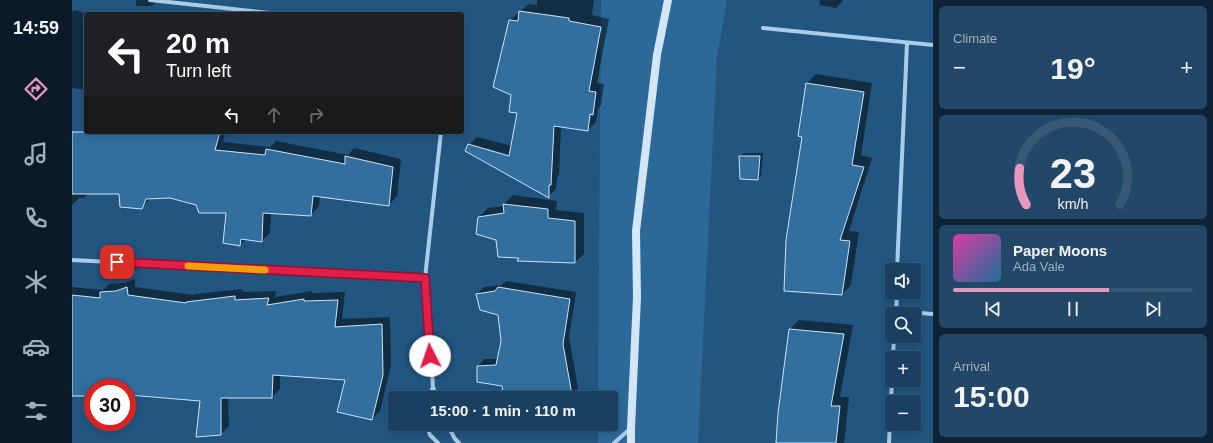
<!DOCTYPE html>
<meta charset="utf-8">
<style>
body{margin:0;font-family:Helvetica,sans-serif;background:#234767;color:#f1f3f6;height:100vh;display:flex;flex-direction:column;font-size:15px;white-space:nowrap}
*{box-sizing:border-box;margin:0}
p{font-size:13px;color:#9fafbd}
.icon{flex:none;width:22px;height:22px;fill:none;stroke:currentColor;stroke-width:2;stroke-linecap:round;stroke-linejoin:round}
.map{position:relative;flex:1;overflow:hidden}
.details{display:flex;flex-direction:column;gap:6px;padding:6px;background:#0e2335;width:280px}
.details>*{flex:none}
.hud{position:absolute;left:12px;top:12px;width:380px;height:122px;border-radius:4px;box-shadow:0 2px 10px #0003,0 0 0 1px #385976;background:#202124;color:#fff;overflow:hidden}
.tools{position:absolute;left:813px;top:263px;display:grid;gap:8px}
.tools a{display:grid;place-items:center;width:36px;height:36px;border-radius:4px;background:#1a4061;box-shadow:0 2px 10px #0003,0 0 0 1px #385976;font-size:20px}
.speed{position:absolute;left:12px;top:379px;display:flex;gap:8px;font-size:20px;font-weight:700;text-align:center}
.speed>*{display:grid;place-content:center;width:52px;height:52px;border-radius:50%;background:#1a4061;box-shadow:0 2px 10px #0003,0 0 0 1px #385976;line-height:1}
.speed .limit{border:6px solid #d22;background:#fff;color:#111}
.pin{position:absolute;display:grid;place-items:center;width:34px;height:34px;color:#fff;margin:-17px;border-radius:8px;box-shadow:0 2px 6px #0006}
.me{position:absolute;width:44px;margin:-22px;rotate:356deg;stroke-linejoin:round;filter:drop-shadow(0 0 3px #0008)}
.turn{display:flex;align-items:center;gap:14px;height:84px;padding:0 16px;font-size:18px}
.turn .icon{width:52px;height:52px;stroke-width:2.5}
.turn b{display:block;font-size:28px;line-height:34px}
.lanes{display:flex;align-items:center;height:38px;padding:0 16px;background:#0003;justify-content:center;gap:20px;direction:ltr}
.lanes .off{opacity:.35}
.big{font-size:30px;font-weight:600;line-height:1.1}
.details .tile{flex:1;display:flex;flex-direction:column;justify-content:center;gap:6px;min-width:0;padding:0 14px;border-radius:6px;background:#234767}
.details .dial{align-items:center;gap:0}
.dial svg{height:104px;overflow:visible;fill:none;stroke:#385976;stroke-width:7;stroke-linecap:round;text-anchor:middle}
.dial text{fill:#f1f3f6;stroke:none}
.song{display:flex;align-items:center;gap:12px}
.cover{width:48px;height:48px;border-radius:6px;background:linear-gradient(135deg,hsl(320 70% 55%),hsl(200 70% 35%))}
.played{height:4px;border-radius:2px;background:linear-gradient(90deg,#e797bd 65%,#385976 65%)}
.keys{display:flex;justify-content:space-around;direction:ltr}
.heat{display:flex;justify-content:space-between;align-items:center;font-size:22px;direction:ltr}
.trip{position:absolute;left:316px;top:391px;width:230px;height:40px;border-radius:4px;background:#1a4061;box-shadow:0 2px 10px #0003,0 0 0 1px #385976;font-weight:600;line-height:40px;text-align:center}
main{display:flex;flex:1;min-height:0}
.menu{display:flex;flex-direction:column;width:72px;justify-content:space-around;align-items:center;background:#0a1a27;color:#9fafbd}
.menu .icon{width:28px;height:28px}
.menu .active{color:#e797bd}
.menu b{font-size:18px;color:#f1f3f6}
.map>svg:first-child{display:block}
.green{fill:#2c6999}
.shadow{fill:#0007;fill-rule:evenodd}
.building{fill:#326e9e;stroke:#cde4f6}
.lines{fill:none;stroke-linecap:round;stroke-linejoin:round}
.street{stroke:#a9cce7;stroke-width:4}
.secondary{stroke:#d3e6f6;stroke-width:8}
.route-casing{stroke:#92132f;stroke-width:10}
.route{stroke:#e11d48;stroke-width:7}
.slow{stroke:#f59e0b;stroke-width:7}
</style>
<main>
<nav class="menu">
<b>14:59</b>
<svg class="icon active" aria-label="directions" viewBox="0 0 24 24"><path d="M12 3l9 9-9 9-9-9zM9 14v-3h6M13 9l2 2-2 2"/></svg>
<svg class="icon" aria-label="music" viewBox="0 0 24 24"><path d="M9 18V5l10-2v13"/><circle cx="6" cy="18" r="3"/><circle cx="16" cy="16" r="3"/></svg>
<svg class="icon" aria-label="phone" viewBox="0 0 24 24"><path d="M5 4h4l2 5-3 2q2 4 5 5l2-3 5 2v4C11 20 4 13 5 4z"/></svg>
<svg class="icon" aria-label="climate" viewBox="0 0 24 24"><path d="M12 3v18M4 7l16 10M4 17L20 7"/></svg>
<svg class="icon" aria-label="car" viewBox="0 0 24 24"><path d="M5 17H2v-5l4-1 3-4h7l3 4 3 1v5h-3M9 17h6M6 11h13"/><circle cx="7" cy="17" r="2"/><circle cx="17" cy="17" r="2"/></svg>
<svg class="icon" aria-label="filters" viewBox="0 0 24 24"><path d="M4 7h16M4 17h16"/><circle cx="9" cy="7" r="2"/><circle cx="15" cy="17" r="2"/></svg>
</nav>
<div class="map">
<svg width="861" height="443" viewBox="0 0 861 443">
<rect width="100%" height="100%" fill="#225681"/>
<!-- green -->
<path class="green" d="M529,0H655L645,57L626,443H526V424H539V398H526Z"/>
<!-- shadow -->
<path class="shadow" d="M64,0H86L80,6H64Z
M465,0H522L520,15L537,19L525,83L532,84L529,105L526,109L524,122L516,130L489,126L487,175L485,178L484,189L476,197L397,145L405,137L440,146L446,112L440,94L438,20L457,4L465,5ZM518,109H520L518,122H516ZM413,148L442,156V158L416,151Z
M748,0H771L764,8L747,5Z
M2,10L16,14H14V90L0,88V12Z
M744,74L800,83L789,155L800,158L777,231L787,232L779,285L770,294L731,136L735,83Z
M40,132H153L151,142L198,147L204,141L276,155L282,148L329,159L325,196L317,205L248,196L247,206L239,215L199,213L198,233L190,241L174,239L168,245L155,212L98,197L79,198L69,208L48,193H17L12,198H7L0,205V136Z
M672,153H691L689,176L686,179L668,156Z
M441,195L485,201L484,210L512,213V254L503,262L449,257L425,239L407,217L416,208L432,206V204Z
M63,279V287L122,295L123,294L171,289V292L204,291L203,297L240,291V293L273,292L270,319L318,317L319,366L308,411L300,419L274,379L208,375V389L200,397H156L157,426L149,434L129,400L55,394V388H21V395H0V287L31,290L37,284L53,283Z
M434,281L504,292L497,337L506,388L500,395L481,394L406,366L412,359H426L430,341L427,314L405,294L412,287L430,285Z
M727,320L781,325L768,397H777L772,443H705L718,329Z"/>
<!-- building -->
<path class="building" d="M447,11L497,18V21L529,27L517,91L524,92L521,115L518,114L516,131L482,126L479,185H477V198L393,151L396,144L437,156L445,113L437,112L439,95L421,87L437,20L446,21Z
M734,83L792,92L780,165L792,167L768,240L778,241L770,295L712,291L714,240L730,137L726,136Z
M0,132H148L143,150L193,155L194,149L273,164V156L321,167L317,206L241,196L239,216L191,213L190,242L169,239L168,246L151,243L154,213H127L124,205L98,198L74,199L70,209L48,207L47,194H0Z
M667,156H688L686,180L668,179Z
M431,204L476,209V218L503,221V263L445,261L447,258L426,257L424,240L404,234L406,217L432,213Z
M55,287L56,295L114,303V302L163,296V300L197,298L195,305L232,299V301L266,300L263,327L310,324L311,375L300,420L265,412L273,380L201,375L200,398H149V435L124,437L128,401L57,395V388H21V396H0V295L28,298V292L44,291Z
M426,287L498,299L491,344L500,395L486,398H481L480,395L432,396L430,386L405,382V366L424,365L429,341L426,315L408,310L404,294L423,291Z
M717,329L772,334L759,406H768L764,443H704L706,413Z"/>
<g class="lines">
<!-- street -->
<path class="street" d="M78,0L207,14
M691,28L861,45
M0,260L353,278
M825,270L835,43
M824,311L861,314
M824,314L825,292
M821,358L822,336
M357,398L361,387
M365,398L361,387L353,278L369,132
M354,424L358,435L366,443
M375,424L383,439L387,443
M542,443L559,428
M817,443L820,380"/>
<!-- secondary -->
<path class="secondary" d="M559,443V428L565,297L564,231L585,55L596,0"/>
</g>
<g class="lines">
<!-- route casing -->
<g class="route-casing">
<path id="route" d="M45,262L353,278L358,356"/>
</g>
<!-- route -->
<use href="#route" class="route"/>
<!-- slow -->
<path class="slow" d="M116,266L193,270"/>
</g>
</svg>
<div class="tools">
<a><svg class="icon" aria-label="sound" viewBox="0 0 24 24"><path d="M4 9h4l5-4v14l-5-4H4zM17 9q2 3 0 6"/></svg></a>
<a><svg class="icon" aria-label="search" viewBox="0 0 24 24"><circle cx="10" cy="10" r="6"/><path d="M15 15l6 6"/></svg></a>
<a>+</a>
<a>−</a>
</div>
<div class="speed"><div class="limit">30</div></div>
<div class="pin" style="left:45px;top:262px;background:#d93025"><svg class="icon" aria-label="arrive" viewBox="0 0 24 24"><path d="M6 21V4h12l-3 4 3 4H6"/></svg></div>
<svg class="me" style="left:358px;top:356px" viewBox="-20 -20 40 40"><circle r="19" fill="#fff"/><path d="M0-13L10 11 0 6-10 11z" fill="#e11d48"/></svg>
<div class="trip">15:00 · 1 min · 110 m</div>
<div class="hud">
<div class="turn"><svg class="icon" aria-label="left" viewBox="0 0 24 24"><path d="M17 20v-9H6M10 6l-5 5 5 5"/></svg><div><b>20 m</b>Turn left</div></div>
<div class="lanes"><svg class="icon" aria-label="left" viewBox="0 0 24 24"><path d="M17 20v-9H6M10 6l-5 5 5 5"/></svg><svg class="icon off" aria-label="ahead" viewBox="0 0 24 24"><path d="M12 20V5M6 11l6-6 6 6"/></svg><svg class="icon off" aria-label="right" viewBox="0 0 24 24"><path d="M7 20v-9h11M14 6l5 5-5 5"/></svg></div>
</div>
</div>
<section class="details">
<div class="tile"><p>Climate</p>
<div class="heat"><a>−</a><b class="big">19°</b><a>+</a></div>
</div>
<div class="tile dial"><svg viewBox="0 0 100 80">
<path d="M14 69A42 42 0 1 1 86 69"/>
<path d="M14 69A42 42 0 0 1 9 41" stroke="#e797bd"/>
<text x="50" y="56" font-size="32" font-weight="700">23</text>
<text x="50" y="72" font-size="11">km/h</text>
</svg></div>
<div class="tile">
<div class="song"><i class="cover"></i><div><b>Paper Moons</b><p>Ada Vale</p></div></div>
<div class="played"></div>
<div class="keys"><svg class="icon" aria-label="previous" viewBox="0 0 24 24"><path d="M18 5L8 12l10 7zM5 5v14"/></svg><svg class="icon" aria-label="pause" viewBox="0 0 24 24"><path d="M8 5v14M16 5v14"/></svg><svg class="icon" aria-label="next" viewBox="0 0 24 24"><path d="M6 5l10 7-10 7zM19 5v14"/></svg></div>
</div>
<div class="tile"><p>Arrival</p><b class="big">15:00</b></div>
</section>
</main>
